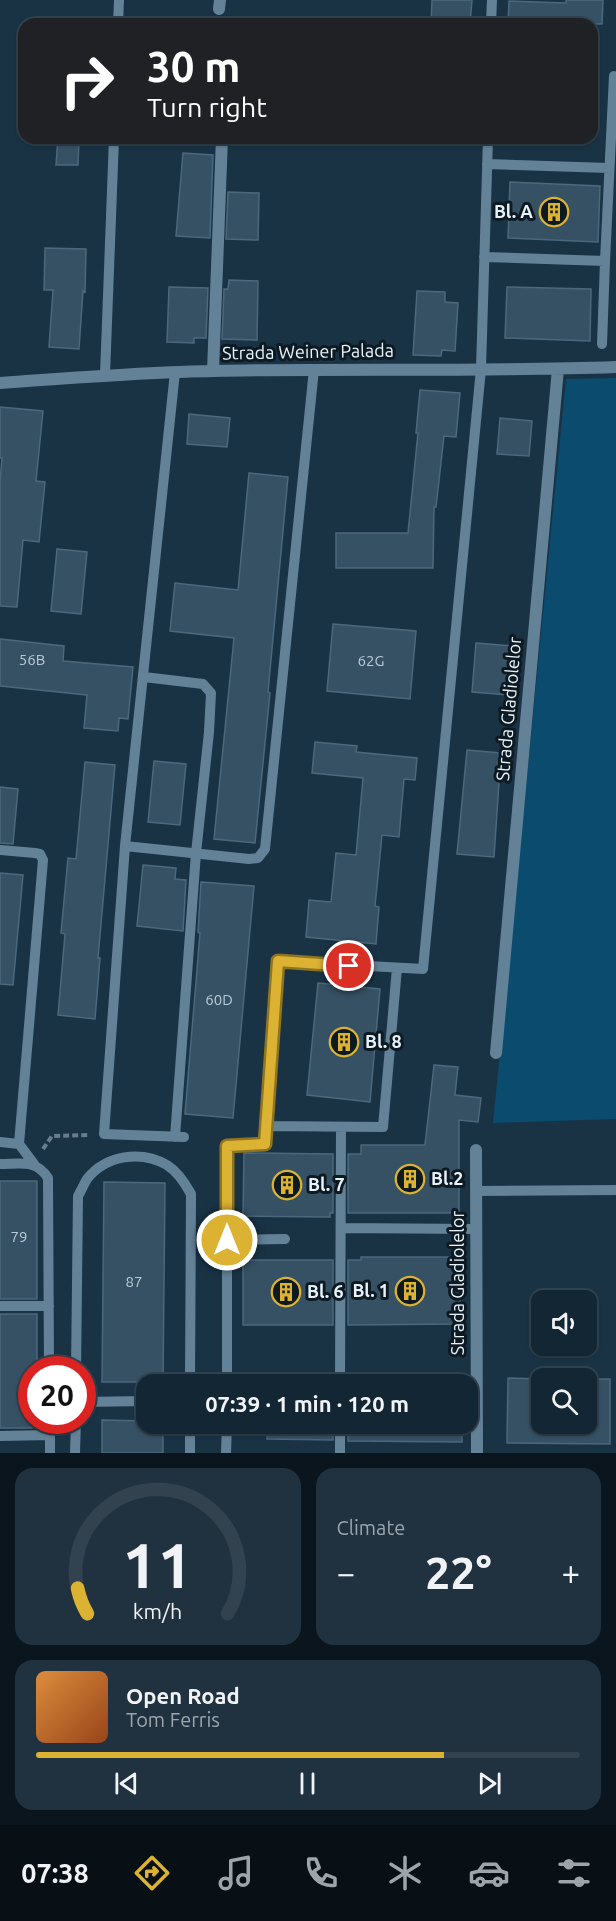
<!DOCTYPE html>
<meta charset="utf-8">
<style>
body{margin:0;font-family:Ubuntu,sans-serif;background:#203240;color:#f1f3f6;height:100vh;display:flex;flex-direction:column;font-size:22px;white-space:nowrap}
*{box-sizing:border-box;margin:0}
p{font-size:20px;color:#9da5ac}
.icon{flex:none;width:33px;height:33px;fill:none;stroke:currentColor;stroke-width:2;stroke-linecap:round;stroke-linejoin:round}
.map{position:relative;height:1453px;overflow:hidden}
.panel{display:flex;flex-direction:column;gap:15px;padding:15px;background:#0a151d;flex:1}
.panel>*{flex:none}
.banner{position:absolute;left:18px;top:18px;width:580px;height:126px;border-radius:18px;box-shadow:0 2px 4px #0004,0 0 0 2px #32434f;background:#202124;color:#fff;overflow:hidden}
.tools{position:absolute;left:531px;top:1290px;display:grid;gap:12px}
.tools a{display:grid;place-items:center;width:66px;height:66px;border-radius:12px;background:#132634;box-shadow:0 2px 4px #0004,0 0 0 2px #32434f;font-size:30px}
.speed{position:absolute;left:18px;top:1356px;display:flex;gap:12px;font-size:30px;font-weight:700;text-align:center}
.speed>*{display:grid;place-content:center;width:78px;height:78px;border-radius:50%;background:#132634;box-shadow:0 2px 4px #0004,0 0 0 2px #32434f;line-height:1}
.speed .limit{border:9px solid #d22;background:#fff;color:#111}
.pin{position:absolute;display:grid;place-items:center;width:51px;height:51px;color:#fff;margin:-26px;border:3px solid #fff;border-radius:50%;box-shadow:0 2px 6px #0007}
.me{position:absolute;width:66px;margin:-33px;rotate:0deg;stroke-linejoin:round;filter:drop-shadow(0 0 4px #0008)}
.turn{display:flex;align-items:center;gap:21px;height:126px;padding:0 30px;font-size:27px}
.turn .icon{width:78px;height:78px;stroke-width:2.5}
.turn b{display:block;font-size:42px;line-height:51px}
.big{font-size:45px;font-weight:600;line-height:1.1}
.panel .tile{flex:1;display:flex;flex-direction:column;justify-content:center;gap:9px;min-width:0;padding:0 21px;border-radius:18px;background:#203240}
.panel .dial{align-items:center;gap:0}
.dial svg{height:156px;overflow:visible;fill:none;stroke:#32434f;stroke-width:7;stroke-linecap:round;text-anchor:middle}
.dial text{fill:#f1f3f6;stroke:none}
.song{display:flex;align-items:center;gap:18px}
.cover{width:72px;height:72px;border-radius:9px;background:linear-gradient(135deg,hsl(30 70% 55%),hsl(20 70% 35%))}
.played{height:6px;border-radius:3px;background:linear-gradient(90deg,#dcb233 75%,#32434f 75%)}
.keys{display:flex;justify-content:space-around;direction:ltr}
.heat{display:flex;justify-content:space-between;align-items:center;font-size:33px;direction:ltr}
.panel .tiles{flex:1;display:grid;gap:15px;grid-template-columns:1fr 1fr}
.tile:last-child{grid-column:span 2}
.trip{position:absolute;left:136px;top:1374px;width:342px;height:60px;border-radius:18px;background:#132634;box-shadow:0 2px 4px #0004,0 0 0 2px #32434f;font-weight:600;line-height:60px;text-align:center}
.menu{display:flex;height:96px;justify-content:space-around;align-items:center;background:#080f15;color:#9da5ac}
.menu .icon{width:42px;height:42px}
.menu .on{color:#dcb233}
.menu b{font-size:27px;color:#f1f3f6}
.map>svg:first-child{display:block}
.green{fill:#0a4b6e}
.building{fill:#365164;stroke:#4c687c;stroke-width:1.5}
.lines{fill:none;stroke-linecap:round;stroke-linejoin:round}
.path{stroke:#687c8b;stroke-width:4;stroke-dasharray:6 3;stroke-linecap:butt}
.service{stroke:#648297;stroke-width:10}
.minor{stroke:#648297;stroke-width:12}
.route-casing{stroke:#8f7421;stroke-width:15}
.route{stroke:#dcb233;stroke-width:10}
.labels{text-anchor:middle;stroke-width:6;stroke-linejoin:round;paint-order:stroke}
.number-label{font-size:15px;fill:#bbcad7}
.poi-label{font-size:18px;font-weight:bold;fill:#e7f3fd;stroke:#0e1a22;text-anchor:start}
.street-label{font-size:18px;fill:#e7f3fd;stroke:#0e1a22}
</style>
<div class="map">
<svg width="616" height="1453" viewBox="0 0 616 1453">
<rect width="100%" height="100%" fill="#193345"/>
<!-- green -->
<path class="green" d="M616,378V1119L493,1123L566,379Z"/>
<!-- building -->
<path class="building" d="M432,0H472L470,24H431Z
M566,0H603L602,24H508L509,1L566,3Z
M58,138H79L78,165H56Z
M183,153L213,155L210,238L176,236Z
M510,182L600,186L598,242L508,238Z
M228,192L259,193L258,240L226,239Z
M45,248L86,249L85,292L83,291L79,349L49,347L53,290H44Z
M229,280L258,281L257,340L222,339L224,289H228Z
M169,287L208,288L206,338H194V343L167,342Z
M507,287L591,289L590,341L505,338Z
M417,291L445,292V302L458,303L455,351L442,350L441,356L413,355Z
M420,390L460,393L456,437L444,436L436,507H434L433,568H336V533H408L418,433H416Z
M0,407L43,411L36,481L45,482L39,542L23,540L17,607L0,606V482L2,458H0Z
M189,414L230,418L227,447L187,444Z
M500,418L532,421L529,456L497,454Z
M249,473L288,477L268,692L270,693L255,843L214,839L234,638L170,631L175,583L238,590Z
M57,549L87,552L81,614L51,611Z
M333,624L416,631L410,699L327,691Z
M0,639L64,646L63,661L133,667L128,719L119,718L118,731L84,728L87,695L0,686Z
M476,643L512,646L508,695L472,692Z
M315,742L357,746L356,752L417,758L415,780L404,779L399,837L382,835L375,906L379,907L376,944L306,937L309,900L331,902L336,853L356,855L363,778L312,773Z
M467,750L501,753L494,857L457,854Z
M154,761L186,764L180,825L148,822Z
M85,762L115,765L98,958H100L95,1019L58,1015L65,934L61,933L68,858L76,859Z
M0,787L18,789L13,844L0,843Z
M143,865L176,868L175,879L186,880L183,931L137,926Z
M0,873L23,875L13,985L0,984Z
M201,882L254,886L233,1118L185,1114L200,933L198,932Z
M318,983L380,989L370,1102L307,1095Z
M434,1065L458,1067L455,1095L481,1098L478,1122L459,1120V1213H348V1154H361V1145H425Z
M244,1153L333,1154V1213H330V1217L243,1216Z
M0,1181H37V1299H0Z
M104,1182L165,1183L163,1382H102Z
M361,1257H460V1324L348,1325V1260H361Z
M243,1260H333V1325H243Z
M0,1314H37V1370H32V1428H0Z
M508,1378L542,1379V1424H586V1379H610V1444L507,1443Z
M102,1420L147,1421V1424H163V1453H102Z
M268,1424H333V1440L267,1439Z
M348,1424H462V1442L348,1441Z"/>
<g class="lines">
<!-- path -->
<path class="path" d="M43,1149L52,1136L89,1135"/>
<!-- service -->
<path class="service" d="M118,24L119,0
M491,24L492,0
M487,164L609,168
M484,257L605,261L614,76
M602,344L605,261
M175,372L125,846L104,1134L184,1137
M105,375L114,138
M144,677L203,684L211,693L209,732L196,853L175,1137
M125,846L249,859L258,858L265,849L314,369
M0,850L35,853L40,854L43,860L19,1144L34,1164
M266,1126L278,961L423,969L481,369L488,138
M0,1142L19,1144
M0,1164C21,1164 36,1159 48,1178L49,1370
M476,1191L616,1190
M342,1228L476,1229
M227,1240L285,1239
M0,1306H49
M76,1370L78,1196C81,1191 84,1184 87,1179C106,1155 141,1150 167,1165C178,1172 185,1183 191,1194L190,1384
M227,1384V1146L265,1144L266,1126L383,1127L397,968
M340,1384L341,1127
M82,1402L147,1401
M0,1436L50,1435
M50,1453V1420
M75,1453L76,1420
M190,1453V1424
M226,1453L227,1424
M340,1453V1424"/>
<!-- minor -->
<path class="minor" d="M219,9L220,0
M213,371L222,138
M0,383C71,378 143,372 214,371C348,368 482,372 616,367
M496,1053L558,369
M476,1150L477,1453"/>
</g>
<g class="lines">
<!-- route casing -->
<g class="route-casing">
<path id="route" d="M227,1240V1146L265,1144L278,961L349,966"/>
</g>
<!-- route -->
<use href="#route" class="route"/>
</g>
<!-- icons -->
<defs>
<g id="building-ring" transform="scale(1.5)"><circle r="9.5" fill="#0e1a22" stroke="#dcb233" stroke-width="1.5"/><path d="M-4-6H4V6H1V3H-1V6H-4ZM-2.5-4.3h1.7v1.8h-1.7ZM.8-4.3h1.7v1.8H.8ZM-2.5-1h1.7V.8h-1.7ZM.8-1h1.7V.8H.8Z" fill="#dcb233"/></g>
</defs>
<g fill-rule="evenodd">
<use href="#building-ring" x="554" y="212"/>
<use href="#building-ring" x="344" y="1042"/>
<use href="#building-ring" x="410" y="1179"/>
<use href="#building-ring" x="287" y="1185"/>
<use href="#building-ring" x="410" y="1291"/>
<use href="#building-ring" x="286" y="1292"/>
</g>
<g class="labels">
<!-- number labels -->
<g class="number-label">
<text x="32" y="665">56B</text>
<text x="371" y="666">62G</text>
<text x="219" y="1005">60D</text>
<text x="19" y="1242">79</text>
<text x="134" y="1287">87</text>
</g>
<!-- poi labels -->
<g class="poi-label">
<text x="533" y="218" text-anchor="end">Bl. A</text>
<text x="365" y="1048">Bl. 8</text>
<text x="431" y="1185">Bl.2</text>
<text x="308" y="1191">Bl. 7</text>
<text x="389" y="1297" text-anchor="end">Bl. 1</text>
<text x="307" y="1298">Bl. 6</text>
</g>
<!-- street labels -->
<g class="street-label">
<text transform="translate(308 352) rotate(-1)" y="6">Strada Weiner Palada</text>
<text transform="translate(509 709) rotate(-85)" y="6">Strada Gladiolelor</text>
<text transform="translate(458 1283) rotate(-90)" y="6">Strada Gladiolelor</text>
</g>
</g>
</svg>
<div class="tools">
<a><svg class="icon" aria-label="sound" viewBox="0 0 24 24"><path d="M4 9h4l5-4v14l-5-4H4zM17 9q2 3 0 6"/></svg></a>
<a><svg class="icon" aria-label="search" viewBox="0 0 24 24"><circle cx="10" cy="10" r="6"/><path d="M15 15l6 6"/></svg></a>
</div>
<div class="speed"><div class="limit">20</div></div>
<div class="pin" style="left:349px;top:966px;background:#d93025"><svg class="icon" aria-label="arrive" viewBox="0 0 24 24"><path d="M6 21V4h12l-3 4 3 4H6"/></svg></div>
<svg class="me" style="left:227px;top:1240px" viewBox="-20 -20 40 40"><circle r="17" fill="#dcb233" stroke="#fff" stroke-width="3"/><path d="M0-11L8 9 0 5-8 9z" fill="#fff"/></svg>
<div class="trip">07:39 · 1 min · 120 m</div>
<div class="banner">
<div class="turn"><svg class="icon" aria-label="right" viewBox="0 0 24 24"><path d="M7 20v-9h11M14 6l5 5-5 5"/></svg><div><b>30 m</b>Turn right</div></div>
</div>
</div>
<section class="panel">
<div class="tiles">
<div class="tile dial"><svg viewBox="0 0 100 80">
<path d="M14 69A42 42 0 1 1 86 69"/>
<path d="M14 69A42 42 0 0 1 9 56" stroke="#dcb233"/>
<text x="50" y="56" font-size="32" font-weight="700">11</text>
<text x="50" y="72" font-size="11">km/h</text>
</svg></div>
<div class="tile"><p>Climate</p>
<div class="heat"><a>−</a><b class="big">22°</b><a>+</a></div>
</div>
<div class="tile">
<div class="song"><i class="cover"></i><div><b>Open Road</b><p>Tom Ferris</p></div></div>
<div class="played"></div>
<div class="keys"><svg class="icon" aria-label="previous" viewBox="0 0 24 24"><path d="M18 5L8 12l10 7zM5 5v14"/></svg><svg class="icon" aria-label="pause" viewBox="0 0 24 24"><path d="M8 5v14M16 5v14"/></svg><svg class="icon" aria-label="next" viewBox="0 0 24 24"><path d="M6 5l10 7-10 7zM19 5v14"/></svg></div>
</div>
</div>
</section>
<nav class="menu">
<b>07:38</b>
<svg class="icon on" aria-label="directions" viewBox="0 0 24 24"><path d="M12 3l9 9-9 9-9-9zM9 14v-3h6M13 9l2 2-2 2"/></svg>
<svg class="icon" aria-label="music" viewBox="0 0 24 24"><path d="M9 18V5l10-2v13"/><circle cx="6" cy="18" r="3"/><circle cx="16" cy="16" r="3"/></svg>
<svg class="icon" aria-label="phone" viewBox="0 0 24 24"><path d="M5 4h4l2 5-3 2q2 4 5 5l2-3 5 2v4C11 20 4 13 5 4z"/></svg>
<svg class="icon" aria-label="climate" viewBox="0 0 24 24"><path d="M12 3v18M4 7l16 10M4 17L20 7"/></svg>
<svg class="icon" aria-label="car" viewBox="0 0 24 24"><path d="M5 17H2v-5l4-1 3-4h7l3 4 3 1v5h-3M9 17h6M6 11h13"/><circle cx="7" cy="17" r="2"/><circle cx="17" cy="17" r="2"/></svg>
<svg class="icon" aria-label="filters" viewBox="0 0 24 24"><path d="M4 7h16M4 17h16"/><circle cx="9" cy="7" r="2"/><circle cx="15" cy="17" r="2"/></svg>
</nav>
